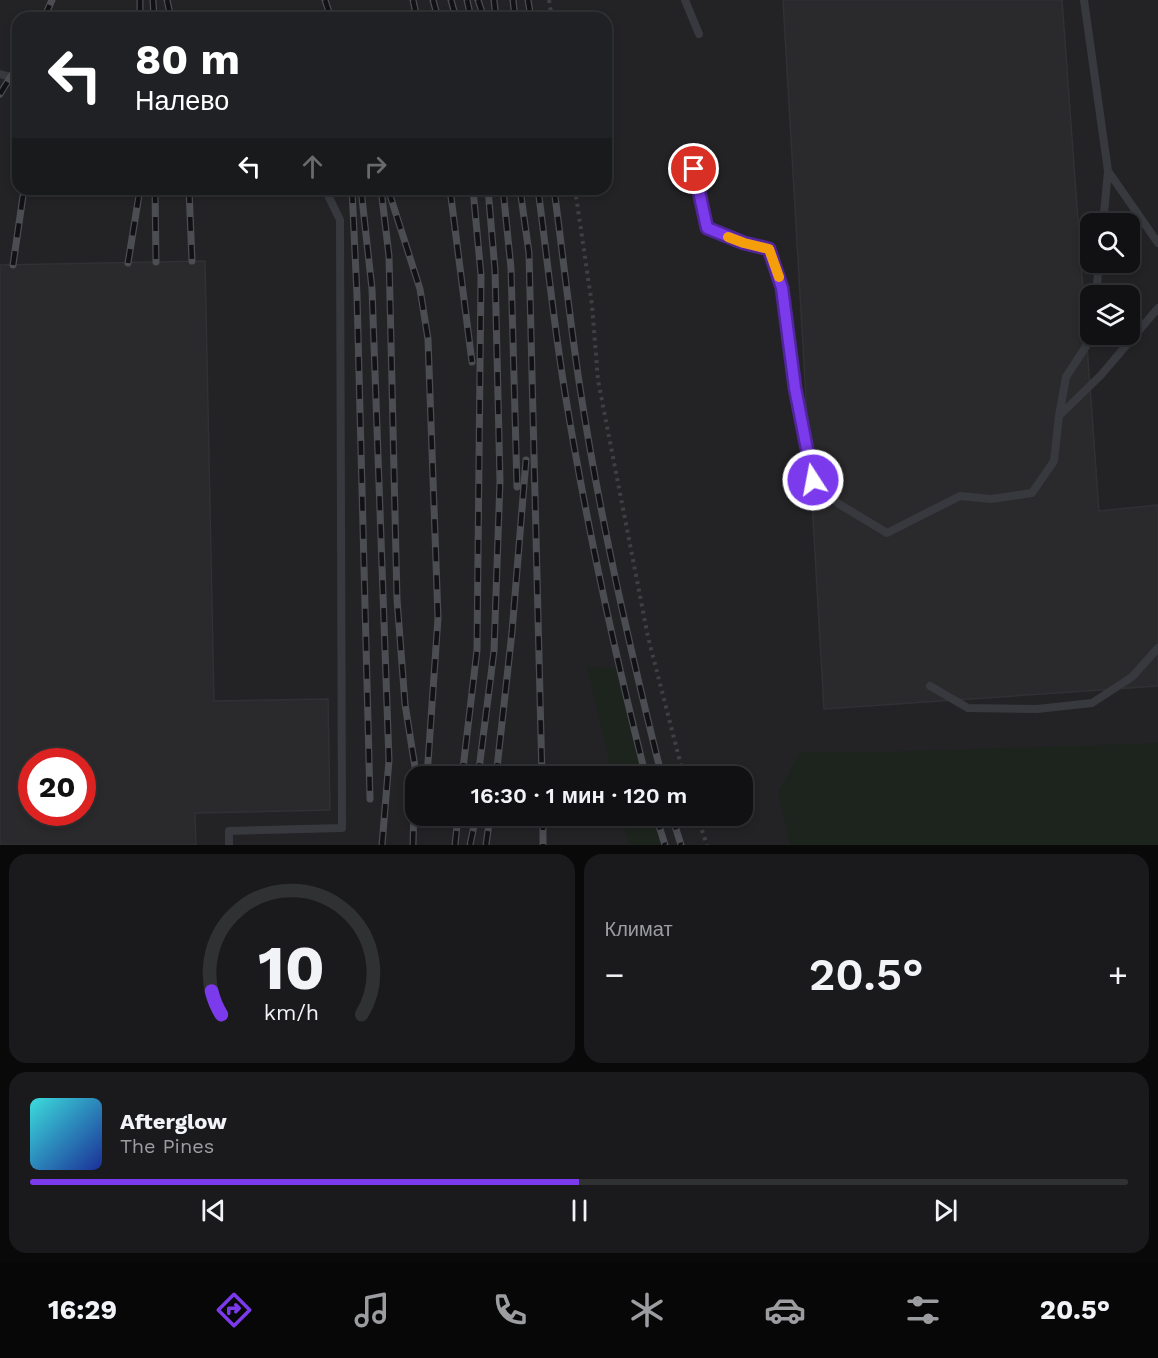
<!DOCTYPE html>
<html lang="ru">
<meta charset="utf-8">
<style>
body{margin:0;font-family:"Work Sans",sans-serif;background:#1a1a1c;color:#f1f3f6;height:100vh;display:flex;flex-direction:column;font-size:22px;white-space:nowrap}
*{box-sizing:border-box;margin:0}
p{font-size:20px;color:#9c9da0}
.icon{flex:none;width:33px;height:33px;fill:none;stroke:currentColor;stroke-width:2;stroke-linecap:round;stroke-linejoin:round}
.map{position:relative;height:845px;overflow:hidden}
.sheet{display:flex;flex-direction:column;gap:9px;padding:9px;background:#09090a;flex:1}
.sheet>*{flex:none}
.banner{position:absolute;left:12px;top:12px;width:600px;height:183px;border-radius:18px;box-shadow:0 3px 9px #0003,0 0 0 2px #303133;background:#202124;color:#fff;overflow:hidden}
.controls{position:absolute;left:1080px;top:213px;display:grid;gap:12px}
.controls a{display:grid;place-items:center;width:60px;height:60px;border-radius:12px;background:#111113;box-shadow:0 3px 9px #0003,0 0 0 2px #303133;font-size:30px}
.speed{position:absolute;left:18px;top:748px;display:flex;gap:12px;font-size:30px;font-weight:700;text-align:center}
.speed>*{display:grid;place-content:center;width:78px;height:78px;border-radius:50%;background:#111113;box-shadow:0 3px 9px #0003,0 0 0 2px #303133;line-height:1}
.speed .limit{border:9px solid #d22;background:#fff;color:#111}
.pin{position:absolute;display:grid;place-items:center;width:51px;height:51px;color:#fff;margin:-26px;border:3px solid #fff;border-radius:50%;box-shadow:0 2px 6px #0007}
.me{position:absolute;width:66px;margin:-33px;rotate:349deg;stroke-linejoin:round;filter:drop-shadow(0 0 4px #0008)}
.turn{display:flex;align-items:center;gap:21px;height:126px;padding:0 24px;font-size:27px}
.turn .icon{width:78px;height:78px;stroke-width:2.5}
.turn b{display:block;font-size:42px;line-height:51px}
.lanes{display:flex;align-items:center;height:57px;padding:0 24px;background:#0003;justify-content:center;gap:30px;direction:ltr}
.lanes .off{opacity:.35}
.big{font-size:45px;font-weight:600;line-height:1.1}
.sheet .tile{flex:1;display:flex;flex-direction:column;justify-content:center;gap:9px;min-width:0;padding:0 21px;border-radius:18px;background:#1a1a1c}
.sheet .dial{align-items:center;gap:0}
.dial svg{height:156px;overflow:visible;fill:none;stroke:#303133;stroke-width:7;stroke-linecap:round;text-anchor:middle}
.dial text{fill:#f1f3f6;stroke:none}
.song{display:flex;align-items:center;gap:18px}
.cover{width:72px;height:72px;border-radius:9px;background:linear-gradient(135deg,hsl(180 70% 55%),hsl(230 70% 35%))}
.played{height:6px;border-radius:3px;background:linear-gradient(90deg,#7c3aed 50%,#303133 50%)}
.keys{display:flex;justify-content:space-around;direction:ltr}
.heat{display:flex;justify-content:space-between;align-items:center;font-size:33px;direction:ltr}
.sheet .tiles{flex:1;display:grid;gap:9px;grid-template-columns:1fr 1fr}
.tile:last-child{grid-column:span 2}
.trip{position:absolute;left:405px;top:766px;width:348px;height:60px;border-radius:18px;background:#111113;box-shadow:0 3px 9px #0003,0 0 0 2px #303133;font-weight:600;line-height:60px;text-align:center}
.dock{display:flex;height:96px;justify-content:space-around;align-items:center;background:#070708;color:#9c9da0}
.dock .icon{width:42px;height:42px}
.dock .selected{color:#7c3aed}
.dock b{font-size:27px;color:#f1f3f6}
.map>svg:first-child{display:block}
.built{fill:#232326;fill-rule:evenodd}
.green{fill:#1d241e}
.building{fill:#2a2a2d;stroke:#313135;stroke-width:1.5;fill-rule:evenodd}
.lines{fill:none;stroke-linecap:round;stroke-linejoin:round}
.path{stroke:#3e4045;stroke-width:4;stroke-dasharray:3 4.5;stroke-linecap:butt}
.service{stroke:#38393e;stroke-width:8}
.rail-casing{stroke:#4b4d52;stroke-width:7}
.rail{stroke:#121214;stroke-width:4.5;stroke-dasharray:14;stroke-linecap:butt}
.route-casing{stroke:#51269a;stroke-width:15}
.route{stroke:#7c3aed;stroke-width:10}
.slow{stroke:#f59e0b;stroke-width:10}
</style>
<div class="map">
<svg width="1158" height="845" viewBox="0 0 1158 845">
<rect width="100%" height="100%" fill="#171719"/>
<!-- built -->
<path class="built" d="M0,0H1158V845H0ZM18,18H606V189H18ZM1090,224H1130V262H1090ZM1090,296H1130V334H1090ZM32,762H82V813H32ZM416,777H742V816H416Z"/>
<!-- green -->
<path class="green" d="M587,667L618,668L646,777H613Z
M1158,743V845H790L778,793L800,752H882Z
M622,816H656L663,845H629Z"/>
<!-- building -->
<path class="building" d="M783,0H1062L1099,511L1158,505V686L824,709Z
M205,261L214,701L328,699L330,810L195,813L196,845H0V265ZM32,762H82V813H32Z"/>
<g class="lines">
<!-- path -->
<path class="path" d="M549,0L552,18
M575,189L592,305L598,380L648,637L684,777
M697,816L707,845"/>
<!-- service -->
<path class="service" d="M685,0L699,34
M1084,0L1108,171L1158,243
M0,74L11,77L18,85
M694,169L707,228L744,244L769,249L782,288L795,388L813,480L839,504L887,533L960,496L991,499L1032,493L1054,461L1059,416L1066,377L1094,334
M1103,224L1108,171
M1096,296L1099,262
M1059,416L1101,375L1158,308
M930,686L968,708L1037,709L1092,703L1132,677L1158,648
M229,845V831L342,828L340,220L325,189"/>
<!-- rail casing -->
<g class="rail-casing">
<path id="rail" d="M140,0V18
M153,0L154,18
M167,0L171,18
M325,0L331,18
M413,0L417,18
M433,0L438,18
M451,0L456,18
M467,0L471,18
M478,0L484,18
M494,0L496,18
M513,0L515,18
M528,0L531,18
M44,18L52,0
M0,94L18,65
M155,189L156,262
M189,189L192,261
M352,189L357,295L370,799
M361,189L372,289L389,760L382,845
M381,189L389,256L397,599L405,704L415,767L413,845
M388,189L420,289L428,339L438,618L427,777
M450,189L472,362
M503,189L511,268L517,487
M520,189L529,253L542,777
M538,189C547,257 554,325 565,393C586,522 614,650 646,777
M554,189C563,255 570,322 580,388C600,519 630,649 662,777
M128,263L140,189
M13,265L24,189
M462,777L477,650L481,275L473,189
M478,777L494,651L500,481L495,270L488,189
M496,777L512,632L526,460
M543,816V845
M656,816L665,845
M672,816L681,845
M455,845L458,816
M470,845L476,816
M486,845L490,816"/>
</g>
<!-- rail -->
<use href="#rail" class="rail"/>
</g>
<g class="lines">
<!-- route casing -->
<g class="route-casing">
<path id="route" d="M694,169L707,228L744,243L769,249L782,288L795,388L813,480"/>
</g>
<!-- route -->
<use href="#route" class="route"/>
<!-- slow -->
<path class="slow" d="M728,237L744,243L769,249L779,277"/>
</g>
</svg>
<div class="controls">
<a><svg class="icon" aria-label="search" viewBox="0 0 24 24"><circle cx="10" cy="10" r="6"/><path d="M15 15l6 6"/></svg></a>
<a><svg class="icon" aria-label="layers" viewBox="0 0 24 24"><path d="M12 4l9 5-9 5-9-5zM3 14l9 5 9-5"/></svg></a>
</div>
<div class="speed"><div class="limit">20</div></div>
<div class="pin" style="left:694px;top:169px;background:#d93025"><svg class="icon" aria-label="arrive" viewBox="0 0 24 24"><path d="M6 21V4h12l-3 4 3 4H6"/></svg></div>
<svg class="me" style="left:813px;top:480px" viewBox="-20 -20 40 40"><circle r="17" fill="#7c3aed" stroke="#fff" stroke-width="3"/><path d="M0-11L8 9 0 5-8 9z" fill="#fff"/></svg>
<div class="trip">16:30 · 1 мин · 120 m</div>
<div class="banner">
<div class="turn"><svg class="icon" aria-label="left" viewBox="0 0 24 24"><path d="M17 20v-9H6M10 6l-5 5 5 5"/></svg><div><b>80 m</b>Налево</div></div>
<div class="lanes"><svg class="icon" aria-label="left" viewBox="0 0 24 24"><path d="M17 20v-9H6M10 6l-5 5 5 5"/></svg><svg class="icon off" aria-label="ahead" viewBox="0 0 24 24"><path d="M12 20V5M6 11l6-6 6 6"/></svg><svg class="icon off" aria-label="right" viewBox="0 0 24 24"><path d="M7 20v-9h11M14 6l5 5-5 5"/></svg></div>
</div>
</div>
<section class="sheet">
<div class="tiles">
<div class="tile dial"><svg viewBox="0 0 100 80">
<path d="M14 69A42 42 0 1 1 86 69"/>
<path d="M14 69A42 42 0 0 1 9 57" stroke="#7c3aed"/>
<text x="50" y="56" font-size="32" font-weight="700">10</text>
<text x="50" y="72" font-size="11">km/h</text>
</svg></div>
<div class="tile"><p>Климат</p>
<div class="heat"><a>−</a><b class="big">20.5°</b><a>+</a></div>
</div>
<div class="tile">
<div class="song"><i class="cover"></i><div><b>Afterglow</b><p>The Pines</p></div></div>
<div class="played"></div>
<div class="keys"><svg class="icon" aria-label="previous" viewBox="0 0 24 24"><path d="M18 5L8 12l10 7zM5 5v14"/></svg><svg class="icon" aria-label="pause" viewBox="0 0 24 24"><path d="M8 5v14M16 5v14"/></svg><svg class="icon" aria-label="next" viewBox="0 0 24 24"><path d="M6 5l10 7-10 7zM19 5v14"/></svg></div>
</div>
</div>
</section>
<nav class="dock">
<b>16:29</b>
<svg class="icon selected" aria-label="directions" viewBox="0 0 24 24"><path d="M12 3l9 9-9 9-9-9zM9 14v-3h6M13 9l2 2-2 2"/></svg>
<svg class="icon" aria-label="music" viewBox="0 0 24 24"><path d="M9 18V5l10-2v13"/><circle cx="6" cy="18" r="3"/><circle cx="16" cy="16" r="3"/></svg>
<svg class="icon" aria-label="phone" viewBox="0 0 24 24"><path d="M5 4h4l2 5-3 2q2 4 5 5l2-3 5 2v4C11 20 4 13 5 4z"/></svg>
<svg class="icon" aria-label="climate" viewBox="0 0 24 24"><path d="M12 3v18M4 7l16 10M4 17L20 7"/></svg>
<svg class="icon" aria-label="car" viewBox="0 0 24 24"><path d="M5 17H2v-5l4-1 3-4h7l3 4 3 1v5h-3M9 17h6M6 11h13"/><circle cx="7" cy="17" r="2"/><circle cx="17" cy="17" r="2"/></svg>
<svg class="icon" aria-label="filters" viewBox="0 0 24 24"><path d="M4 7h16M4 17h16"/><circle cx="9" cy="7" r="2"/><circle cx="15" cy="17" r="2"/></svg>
<b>20.5°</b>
</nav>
